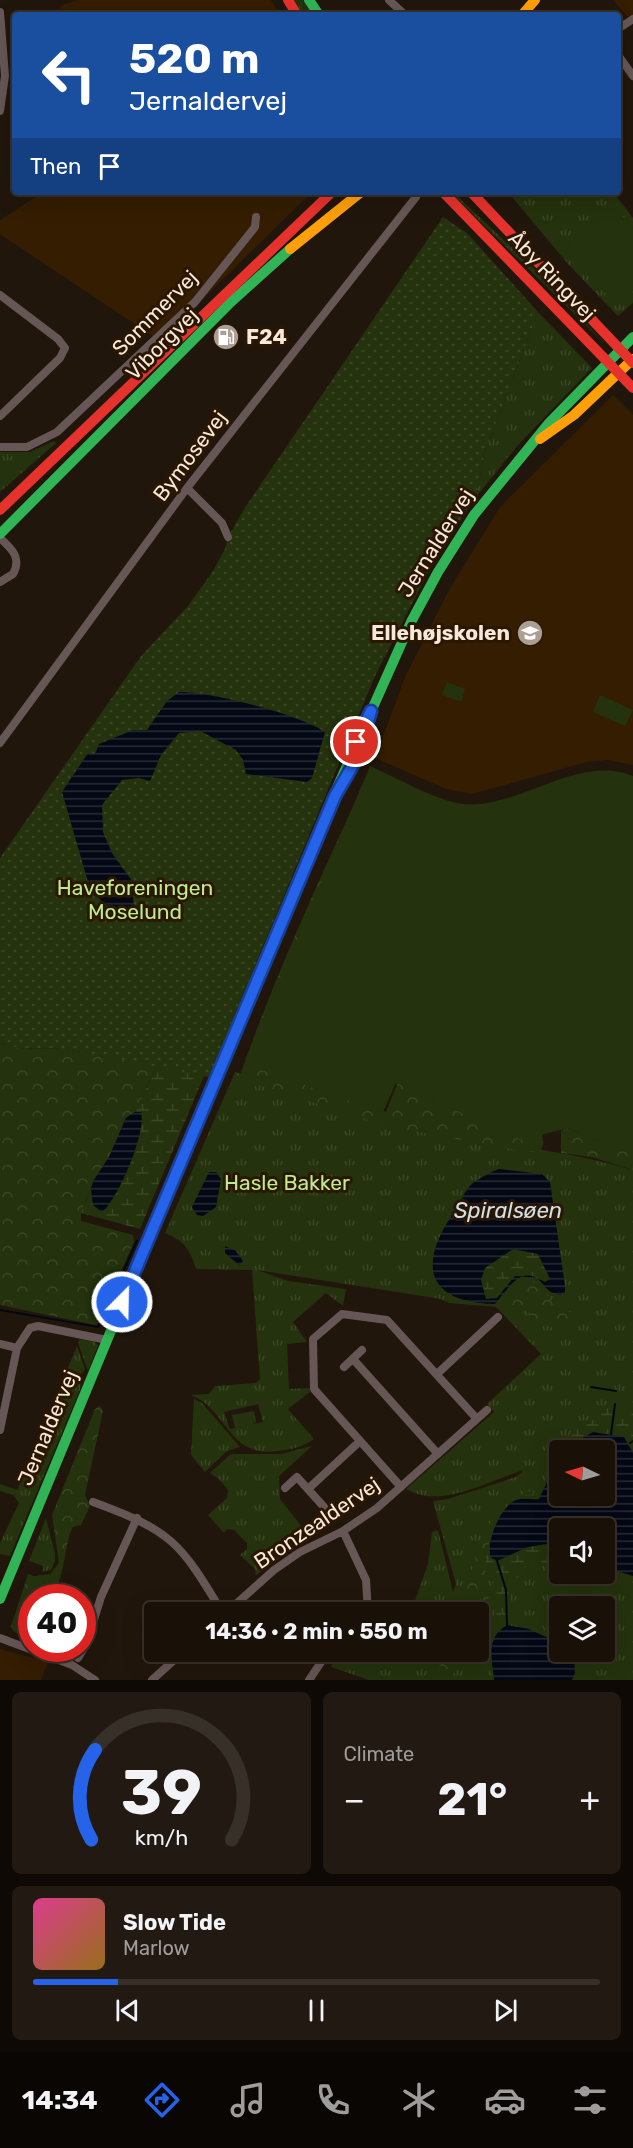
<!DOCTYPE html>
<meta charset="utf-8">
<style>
body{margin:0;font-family:Rubik,sans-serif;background:#221912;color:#f1f3f6;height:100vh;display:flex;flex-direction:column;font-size:22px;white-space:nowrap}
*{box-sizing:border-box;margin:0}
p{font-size:20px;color:#9f9d9c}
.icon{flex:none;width:33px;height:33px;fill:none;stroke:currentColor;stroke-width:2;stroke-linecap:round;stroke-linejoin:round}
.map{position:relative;height:1680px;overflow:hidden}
.panel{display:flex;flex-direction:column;gap:12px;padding:12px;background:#0e0904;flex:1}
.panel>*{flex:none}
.banner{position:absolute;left:12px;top:12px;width:609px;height:183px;border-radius:6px;box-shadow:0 6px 24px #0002,0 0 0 2px #373029;background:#1a4fa0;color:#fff;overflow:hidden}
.needle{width:39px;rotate:275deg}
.tools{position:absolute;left:549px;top:1440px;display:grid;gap:12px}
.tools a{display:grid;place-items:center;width:66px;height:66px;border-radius:6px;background:#191008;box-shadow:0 6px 24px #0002,0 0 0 2px #373029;font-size:30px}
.speed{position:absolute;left:18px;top:1584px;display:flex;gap:12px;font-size:30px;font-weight:700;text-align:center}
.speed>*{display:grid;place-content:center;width:78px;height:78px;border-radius:50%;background:#191008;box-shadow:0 6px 24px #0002,0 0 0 2px #373029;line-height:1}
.speed .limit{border:9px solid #d22;background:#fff;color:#111}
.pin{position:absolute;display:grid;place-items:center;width:51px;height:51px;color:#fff;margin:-26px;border:3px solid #fff;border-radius:50%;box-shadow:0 2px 6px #0007}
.me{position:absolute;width:66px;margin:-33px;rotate:23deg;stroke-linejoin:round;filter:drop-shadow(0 0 4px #0008)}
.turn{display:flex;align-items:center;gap:21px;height:126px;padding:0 18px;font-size:27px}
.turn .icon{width:78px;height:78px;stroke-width:2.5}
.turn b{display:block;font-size:42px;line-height:51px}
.then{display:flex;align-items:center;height:57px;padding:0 18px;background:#0003;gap:12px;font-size:22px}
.big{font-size:45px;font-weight:700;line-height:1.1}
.panel .card{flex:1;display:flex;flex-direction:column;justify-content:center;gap:9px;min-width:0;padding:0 21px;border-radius:9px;background:#221912}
.panel .dial{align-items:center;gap:0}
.dial svg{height:156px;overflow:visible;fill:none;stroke:#373029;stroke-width:7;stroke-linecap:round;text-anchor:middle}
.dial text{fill:#f1f3f6;stroke:none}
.song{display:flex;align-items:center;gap:18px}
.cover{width:72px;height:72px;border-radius:9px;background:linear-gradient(135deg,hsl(330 70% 55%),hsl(40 70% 35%))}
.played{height:6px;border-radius:3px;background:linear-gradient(90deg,#2563eb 15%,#373029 15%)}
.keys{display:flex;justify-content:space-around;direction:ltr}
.heat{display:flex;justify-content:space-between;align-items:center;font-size:33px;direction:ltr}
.panel .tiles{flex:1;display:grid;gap:12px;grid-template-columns:1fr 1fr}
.card:last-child{grid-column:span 2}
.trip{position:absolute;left:144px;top:1602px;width:345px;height:60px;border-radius:6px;background:#191008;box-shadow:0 6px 24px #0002,0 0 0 2px #373029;font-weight:700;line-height:60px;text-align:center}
.tab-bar{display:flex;height:96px;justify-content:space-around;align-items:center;background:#0a0603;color:#9f9d9c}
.tab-bar .icon{width:42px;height:42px}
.tab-bar .current{color:#2563eb}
.tab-bar b{font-size:27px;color:#f1f3f6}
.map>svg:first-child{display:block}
.built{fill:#341d01}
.grass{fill:url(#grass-tufts);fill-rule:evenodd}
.forest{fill:url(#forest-crowns)}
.wetland{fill:url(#wetland-marsh)}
.garden{fill:url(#garden-dots)}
.pitch{fill:#24320d}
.water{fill:url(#water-rules);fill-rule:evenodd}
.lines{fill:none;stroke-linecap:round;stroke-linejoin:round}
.stream{stroke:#030814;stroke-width:2}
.street{stroke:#675656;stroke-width:8}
.fast{stroke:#30b455;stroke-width:10}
.slow{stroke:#ff9f0a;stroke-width:10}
.jam{stroke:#e5322d;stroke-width:10}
.route-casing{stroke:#184099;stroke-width:15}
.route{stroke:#2563eb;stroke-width:10}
.labels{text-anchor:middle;stroke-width:6;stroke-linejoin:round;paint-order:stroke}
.street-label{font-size:21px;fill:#f6e8da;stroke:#2b1701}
.poi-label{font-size:21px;font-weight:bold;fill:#f6e8da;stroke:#2b1701;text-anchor:start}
.park-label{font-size:21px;fill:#bdec8b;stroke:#2b1701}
.water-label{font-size:22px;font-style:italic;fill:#cfe0ee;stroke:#2b1701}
</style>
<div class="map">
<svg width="633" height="1680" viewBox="0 0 633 1680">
<defs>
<pattern id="grass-tufts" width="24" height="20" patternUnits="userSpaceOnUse" patternTransform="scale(1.5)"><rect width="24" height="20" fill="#24320d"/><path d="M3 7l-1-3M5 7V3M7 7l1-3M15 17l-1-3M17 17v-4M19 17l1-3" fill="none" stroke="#3a4624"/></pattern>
<pattern id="forest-crowns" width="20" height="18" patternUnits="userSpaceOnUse" patternTransform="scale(1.5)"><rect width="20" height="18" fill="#24320d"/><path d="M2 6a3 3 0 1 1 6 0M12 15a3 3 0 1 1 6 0" fill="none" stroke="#3a4624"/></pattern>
<pattern id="wetland-marsh" width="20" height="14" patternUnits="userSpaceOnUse" patternTransform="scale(1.5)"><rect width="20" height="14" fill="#24320d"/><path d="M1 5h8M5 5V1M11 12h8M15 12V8" fill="none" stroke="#3a4624"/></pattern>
<pattern id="garden-dots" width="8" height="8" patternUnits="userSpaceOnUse" patternTransform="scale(1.5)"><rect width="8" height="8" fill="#24320d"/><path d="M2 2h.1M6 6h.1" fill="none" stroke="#3a4624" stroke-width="1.8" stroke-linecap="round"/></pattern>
<pattern id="water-rules" width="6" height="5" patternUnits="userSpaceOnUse" patternTransform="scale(1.5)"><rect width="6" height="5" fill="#030814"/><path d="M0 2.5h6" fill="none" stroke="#282c36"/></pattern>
</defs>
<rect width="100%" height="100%" fill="#21160b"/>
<!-- built -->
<path class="built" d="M78,0H271L280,15H61L60,6Z
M613,0H633V15L629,18Z
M43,192H312L160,341L0,234V220Z
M613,395L633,415V765L608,760L587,762L472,794L446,789L375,758L405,677L450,588L500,507Z
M0,1649L48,1662L41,1680H0Z"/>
<!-- grass -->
<path class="grass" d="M294,0H303L313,15H303Z
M450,192H453L543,277L605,344Z
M508,192H613L633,218V303L618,316L568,264Z
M538,312L592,368L519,444L476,497L484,454Z
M54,441L56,443L0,492V452H30Z
M235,1072C290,1089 345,1110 401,1124C477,1144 557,1147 633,1170V1680H369L331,1667L334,1660L348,1661L350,1654L388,1656V1652H478V1612H411L428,1564L432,1532L438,1530L453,1592L456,1584L433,1501L448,1499L516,1477L524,1470C489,1480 441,1510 406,1489L494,1412L487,1404L541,1354L496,1307L449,1303L441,1299L257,1270L288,1281L346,1289L343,1306L326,1293L293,1322L307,1342L287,1344L289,1389L310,1388V1392L288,1409L314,1439C303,1447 292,1449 279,1451C226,1458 230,1411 191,1395L209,1394L215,1386L256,1383L260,1379L252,1270L196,1269C190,1250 185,1241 165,1233ZM258,1404L263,1422L252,1424L256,1422L254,1411L232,1415L235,1428L230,1429L224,1412ZM560,1450H604V1496H560ZM560,1528H604V1574H560ZM560,1606H604V1652H560Z
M79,1339L95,1342L98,1346L88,1371L78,1343Z
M77,1346L85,1369L82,1373L80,1390L10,1556L0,1554V1543L19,1503L13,1495L0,1491V1484L17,1490Z
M194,1399L202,1403L240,1447L227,1451L205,1472L191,1455Z
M312,1446L279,1476L280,1499L302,1527L301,1535L304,1541L256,1575L255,1569L240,1555L247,1549V1543L234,1530L227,1529L224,1533L208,1515L227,1498L228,1490L219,1479L210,1473L231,1454H281Z
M46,1518L55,1554V1561L51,1570L42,1572L44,1566L29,1561Z"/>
<!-- forest -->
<path class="forest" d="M371,768L256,1060L386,1112L398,1082L541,1110L543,1146L539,1152H525L388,1126L247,1081L240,1075C277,970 324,869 371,768Z
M0,1043L18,1048L66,1049L157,1066L135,1112L126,1118L109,1157L94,1180L81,1213V1221L133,1235L134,1242L98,1324L95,1325L0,1305Z
M568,1128L633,1154V1170L592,1157L561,1153V1130Z
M529,1279L542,1287L553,1304L564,1307L571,1313L570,1319L554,1328L536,1322L528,1311H521L507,1302L506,1295L514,1283Z
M100,1406L103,1411L85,1495L90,1506L81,1525L73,1527C64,1540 65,1593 46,1598C42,1598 36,1598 32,1598L31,1641L13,1631L11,1626L28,1574L34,1576L50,1574L59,1563L52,1515L95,1409Z
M521,1490L536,1493L518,1497L496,1521L483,1561L491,1595L475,1612H461L479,1543L495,1515Z
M446,1652H462L459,1668L448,1680H434Z"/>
<!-- wetland -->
<path class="wetland" d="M157,1066L204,1076L140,1229L81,1213L91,1188L93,1205L106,1209C126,1173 136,1154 141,1113L135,1112Z
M513,1249L538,1254L550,1279L545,1282L538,1278L515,1276L497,1298L486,1299L481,1280L485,1268Z
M622,1405L633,1407V1453L624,1437C600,1430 584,1432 566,1450H562L577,1422L592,1421L605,1407Z
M559,1542V1561L524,1568L519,1577L511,1578V1625L498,1631L493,1638L495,1592L485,1559L487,1546L490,1557L503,1559L528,1547Z"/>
<!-- garden -->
<path class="garden" d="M443,217L467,233L538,312L484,454L476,497L438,553L375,676L209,1077L66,1049L18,1048L0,1043V858L141,656L188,606L213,571L225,549L228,537L246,506Z"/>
<!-- pitch -->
<path class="pitch" d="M615,206L633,229V291L615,305L567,244Z
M447,682L465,689L461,702L442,695Z
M600,695L633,710L625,726L593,712Z
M370,766C395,777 439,802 464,804C519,809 578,753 633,776V1155L568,1128L521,1140L396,1083L383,1112L244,1064Z"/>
<!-- water -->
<path class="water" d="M179,692C209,691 301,715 325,732L312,778L307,782L246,774L243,760L236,750L200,731L179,733L161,755L150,781L139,778L122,780L102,805L103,832L112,853L132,881L134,911L130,914C109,910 97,900 88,882L62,792L88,753L95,754L99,744L133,730H147L167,701Z
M135,1112H141C147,1131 118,1200 102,1212L93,1205L91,1188L94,1180L109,1157L126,1118Z
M499,1169L542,1174L550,1182L565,1286V1292L560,1295C549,1293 548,1290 541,1282C522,1263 506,1291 495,1304C421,1302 419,1260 457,1208C462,1201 465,1189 472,1184C476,1180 495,1170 499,1169ZM513,1249L538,1254L550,1279L545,1282L538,1278L515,1276L497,1298L486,1299L481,1280L485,1268Z
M209,1172H216L221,1179L216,1207L203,1216L197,1215L192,1207Z
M225,1246L236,1251L243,1261L239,1265L225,1253Z
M593,1432L624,1437L633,1453V1576L605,1567L604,1528H560L559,1542L528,1547L497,1561L490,1557C487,1541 499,1508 516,1500C523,1497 531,1500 539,1499L559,1457L560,1496H604V1450H566L574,1443Z
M507,1625L529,1629L559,1643L560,1652H569L574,1657L575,1673L572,1680H494C492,1658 485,1638 507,1625Z"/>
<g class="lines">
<!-- stream -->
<path class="stream" d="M0,1310L98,1327L137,1241
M591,1387L616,1391
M611,1434L615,1404
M630,1443L633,1441
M497,1561L506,1590L507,1625"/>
<!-- street -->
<path class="street" d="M389,0L405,15
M0,12L5,76L0,111
M618,29L633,19
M618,55L633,76
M0,295L58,339L65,348L60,358L0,416
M0,447H27L57,432L195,302L255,227L256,217
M187,488L222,523L228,537
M0,538C12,549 22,558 13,574L0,582
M0,743L187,488L416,197
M0,1344L17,1348
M353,1359L438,1454
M344,1367L362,1350
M437,1374L498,1317
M0,1430L17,1348L30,1328L38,1326L107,1340
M401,1487L314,1389L313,1339L342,1314L387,1320L477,1419
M285,1488L297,1477L333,1517L340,1511
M308,1489L359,1442
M93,1502C172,1531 180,1542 222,1612
M343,1531L366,1580L368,1612
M227,1612L274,1570L300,1552L343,1531L377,1508L487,1410
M0,1638L72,1665L95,1680
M78,1658L86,1645L101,1597L137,1518
M152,1680L183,1652
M309,1680L328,1652"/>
<!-- fast -->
<path class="fast" d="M309,0L319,15
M0,534L231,302L290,249
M328,808L411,622L438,572L474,515L549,423L633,337
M0,1599L134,1275"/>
<!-- slow -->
<path class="slow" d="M522,15L535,0
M290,249L361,192
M540,439L574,415L633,359
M234,1034L328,808"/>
<!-- jam -->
<path class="jam" d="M288,0L297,15
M443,192L633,388
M471,192L633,363
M0,510L332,192
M134,1275L234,1034"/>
</g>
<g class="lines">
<!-- route casing -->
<g class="route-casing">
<path id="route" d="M122,1302L335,796L357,758L371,711L356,742"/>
</g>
<!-- route -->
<use href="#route" class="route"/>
</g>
<!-- icons -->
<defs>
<g id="fuel-disc" transform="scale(1.35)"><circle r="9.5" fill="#ab9e92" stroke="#2b1701"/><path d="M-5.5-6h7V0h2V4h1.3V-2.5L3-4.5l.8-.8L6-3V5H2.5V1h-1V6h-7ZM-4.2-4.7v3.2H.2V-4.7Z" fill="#fff"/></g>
<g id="school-disc" transform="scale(1.35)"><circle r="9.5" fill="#ab9e92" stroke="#2b1701"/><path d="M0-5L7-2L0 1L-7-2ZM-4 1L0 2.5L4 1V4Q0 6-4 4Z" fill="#fff"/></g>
</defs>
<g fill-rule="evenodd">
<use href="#fuel-disc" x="226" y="337"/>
<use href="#school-disc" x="530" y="633"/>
</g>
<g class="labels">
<!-- street labels -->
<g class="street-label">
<text transform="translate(552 276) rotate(46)" y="7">Åby Ringvej</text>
<text transform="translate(155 313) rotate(-45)" y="7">Sommervej</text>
<text transform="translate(162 344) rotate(-45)" y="7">Viborgvej</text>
<text transform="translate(190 456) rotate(-53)" y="7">Bymosevej</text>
<text transform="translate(436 543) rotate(-58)" y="7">Jernaldervej</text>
<text transform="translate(48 1428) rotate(-67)" y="7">Jernaldervej</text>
<text transform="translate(317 1523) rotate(-34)" y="7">Bronzealdervej</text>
</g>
<!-- poi labels -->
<g class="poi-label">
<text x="246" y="344">F24</text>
<text x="510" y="640" text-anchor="end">Ellehøjskolen</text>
</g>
<!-- park labels -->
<g class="park-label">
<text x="135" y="895">Haveforeningen<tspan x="135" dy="24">Moselund</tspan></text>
<text x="287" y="1190">Hasle Bakker</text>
</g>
<!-- water labels -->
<g class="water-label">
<text x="508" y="1218">Spiralsøen</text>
</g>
</g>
</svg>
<div class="tools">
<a><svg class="needle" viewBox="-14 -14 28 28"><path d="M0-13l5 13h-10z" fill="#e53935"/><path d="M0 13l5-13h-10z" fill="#9f9d9c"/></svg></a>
<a><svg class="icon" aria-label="sound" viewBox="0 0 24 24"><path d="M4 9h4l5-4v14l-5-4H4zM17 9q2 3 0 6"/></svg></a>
<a><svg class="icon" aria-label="layers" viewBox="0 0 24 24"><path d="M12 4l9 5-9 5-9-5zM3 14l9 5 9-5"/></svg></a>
</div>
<div class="speed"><div class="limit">40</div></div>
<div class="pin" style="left:356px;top:742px;background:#d93025"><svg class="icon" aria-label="arrive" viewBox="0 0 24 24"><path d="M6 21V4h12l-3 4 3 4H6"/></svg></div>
<svg class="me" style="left:122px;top:1302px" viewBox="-20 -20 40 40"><circle r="17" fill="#2563eb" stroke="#fff" stroke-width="3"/><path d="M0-11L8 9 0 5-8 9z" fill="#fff"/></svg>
<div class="trip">14:36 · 2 min · 550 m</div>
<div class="banner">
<div class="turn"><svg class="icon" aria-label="left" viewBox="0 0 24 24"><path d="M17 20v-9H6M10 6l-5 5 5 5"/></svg><div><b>520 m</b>Jernaldervej</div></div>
<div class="then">Then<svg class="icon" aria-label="arrive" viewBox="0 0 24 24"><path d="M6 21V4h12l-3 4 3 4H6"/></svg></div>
</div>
</div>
<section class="panel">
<div class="tiles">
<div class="card dial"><svg viewBox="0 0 100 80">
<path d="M14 69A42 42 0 1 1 86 69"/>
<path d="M14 69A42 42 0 0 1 16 23" stroke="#2563eb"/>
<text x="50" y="56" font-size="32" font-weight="700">39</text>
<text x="50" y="72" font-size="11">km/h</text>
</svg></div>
<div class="card"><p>Climate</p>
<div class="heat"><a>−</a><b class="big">21°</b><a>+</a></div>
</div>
<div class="card">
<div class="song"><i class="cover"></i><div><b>Slow Tide</b><p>Marlow</p></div></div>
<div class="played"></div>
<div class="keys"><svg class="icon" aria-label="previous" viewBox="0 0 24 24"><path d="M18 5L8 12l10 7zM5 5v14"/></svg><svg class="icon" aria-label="pause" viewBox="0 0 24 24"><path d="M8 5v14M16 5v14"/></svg><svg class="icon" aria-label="next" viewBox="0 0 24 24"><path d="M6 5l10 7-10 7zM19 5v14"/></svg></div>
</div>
</div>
</section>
<nav class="tab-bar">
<b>14:34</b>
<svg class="icon current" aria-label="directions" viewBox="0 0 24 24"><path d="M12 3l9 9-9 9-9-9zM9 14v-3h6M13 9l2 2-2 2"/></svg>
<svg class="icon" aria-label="music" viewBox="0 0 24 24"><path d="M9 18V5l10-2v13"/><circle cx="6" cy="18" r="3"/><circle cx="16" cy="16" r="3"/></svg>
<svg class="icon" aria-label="phone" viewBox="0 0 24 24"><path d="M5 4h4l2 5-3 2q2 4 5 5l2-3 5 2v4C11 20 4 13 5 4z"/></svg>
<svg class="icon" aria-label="climate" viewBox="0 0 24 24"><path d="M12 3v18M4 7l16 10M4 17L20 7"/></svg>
<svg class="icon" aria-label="car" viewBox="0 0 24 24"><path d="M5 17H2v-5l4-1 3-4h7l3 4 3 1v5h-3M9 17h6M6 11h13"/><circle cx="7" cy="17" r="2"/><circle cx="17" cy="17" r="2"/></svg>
<svg class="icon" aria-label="filters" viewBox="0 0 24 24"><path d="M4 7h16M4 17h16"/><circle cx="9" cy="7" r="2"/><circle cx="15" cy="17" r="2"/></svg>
</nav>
